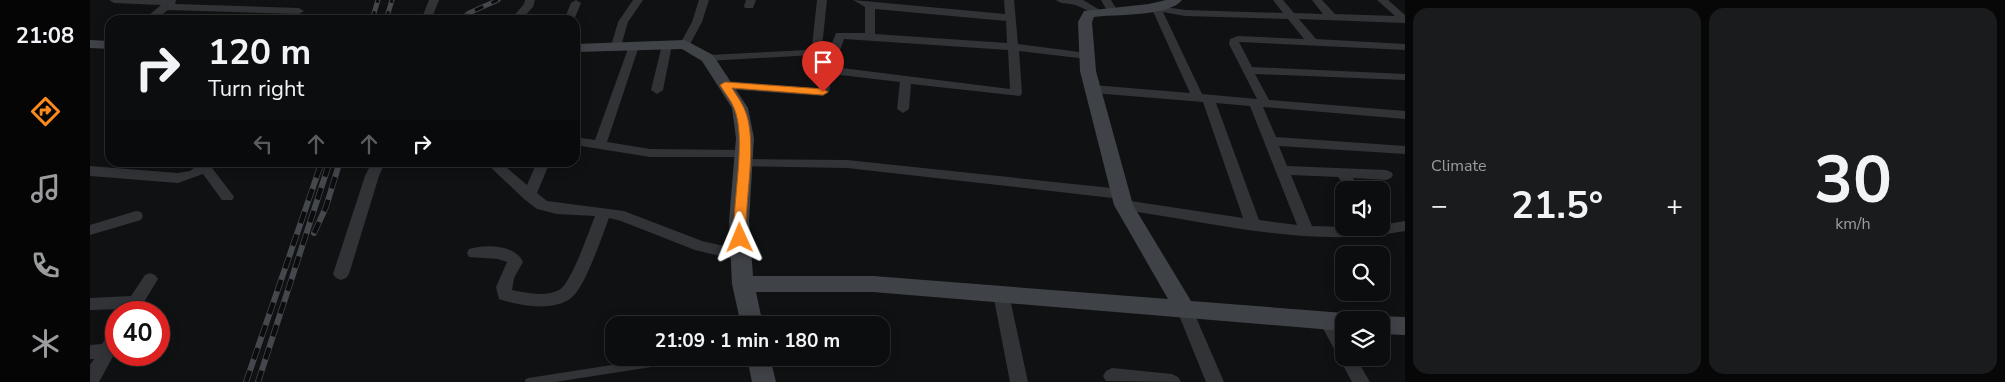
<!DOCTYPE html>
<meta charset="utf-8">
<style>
body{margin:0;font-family:"Nunito Sans",sans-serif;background:#1a1b1c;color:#f1f3f6;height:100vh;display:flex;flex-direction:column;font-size:19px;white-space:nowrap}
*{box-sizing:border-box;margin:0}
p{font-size:16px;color:#9a9c9e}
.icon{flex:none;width:28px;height:28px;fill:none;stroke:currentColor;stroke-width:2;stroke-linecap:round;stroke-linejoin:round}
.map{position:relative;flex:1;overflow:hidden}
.panel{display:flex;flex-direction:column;gap:8px;padding:8px;background:#070708;width:600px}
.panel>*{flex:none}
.top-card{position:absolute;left:15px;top:15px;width:475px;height:152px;border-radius:15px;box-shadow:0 2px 12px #0003,0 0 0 1px #2c2d2e;background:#0c0d0e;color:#f1f3f6;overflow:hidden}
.fabs{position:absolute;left:1245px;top:181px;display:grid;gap:10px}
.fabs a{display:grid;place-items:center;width:55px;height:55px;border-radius:10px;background:#0c0d0e;box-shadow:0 2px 12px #0003,0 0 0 1px #2c2d2e;font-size:25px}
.speed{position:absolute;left:15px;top:301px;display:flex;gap:10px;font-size:25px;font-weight:700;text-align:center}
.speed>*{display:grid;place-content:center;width:65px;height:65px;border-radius:50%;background:#0c0d0e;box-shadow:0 2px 12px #0003,0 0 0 1px #2c2d2e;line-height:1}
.speed .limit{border:8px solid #d22;background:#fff;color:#111}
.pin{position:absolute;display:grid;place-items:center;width:42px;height:42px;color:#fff;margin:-51px -21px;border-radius:50% 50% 50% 0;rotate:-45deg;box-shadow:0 0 5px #0007}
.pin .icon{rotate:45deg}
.me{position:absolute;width:55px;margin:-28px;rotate:359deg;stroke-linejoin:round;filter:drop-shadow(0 0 4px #0008)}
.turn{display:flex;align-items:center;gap:18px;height:105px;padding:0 20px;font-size:22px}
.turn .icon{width:65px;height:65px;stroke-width:2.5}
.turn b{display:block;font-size:35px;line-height:42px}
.lanes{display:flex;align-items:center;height:48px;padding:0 20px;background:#0003;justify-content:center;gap:25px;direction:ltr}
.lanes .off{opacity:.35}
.big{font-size:38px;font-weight:700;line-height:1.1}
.panel .tile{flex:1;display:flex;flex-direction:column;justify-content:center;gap:8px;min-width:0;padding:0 18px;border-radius:15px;background:#1a1b1c}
.panel .dial{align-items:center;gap:0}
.dial b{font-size:65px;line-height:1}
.heat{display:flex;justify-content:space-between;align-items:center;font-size:28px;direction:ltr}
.panel .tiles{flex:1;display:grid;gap:8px;grid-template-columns:repeat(2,1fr)}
.trip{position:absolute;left:515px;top:316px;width:285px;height:50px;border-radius:15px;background:#0c0d0e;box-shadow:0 2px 12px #0003,0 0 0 1px #2c2d2e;font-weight:700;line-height:50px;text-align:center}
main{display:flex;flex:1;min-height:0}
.menu{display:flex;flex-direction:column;width:90px;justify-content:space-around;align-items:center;background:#050506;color:#9a9c9e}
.menu .icon{width:35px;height:35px}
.menu .active{color:#fd8a1d}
.menu b{font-size:22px;color:#f1f3f6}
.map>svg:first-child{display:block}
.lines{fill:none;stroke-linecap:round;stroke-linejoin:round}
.lane{stroke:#313337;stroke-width:8}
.street{fill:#313337;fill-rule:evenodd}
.secondary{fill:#3f4247;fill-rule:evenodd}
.rail-far1-casing{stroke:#44474c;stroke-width:5}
.rail-casing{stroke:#44474c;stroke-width:6}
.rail-far1{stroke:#0b0c0d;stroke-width:3;stroke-dasharray:9;stroke-linecap:butt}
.rail{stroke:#0b0c0d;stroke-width:4.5;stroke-dasharray:12;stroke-linecap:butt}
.route{fill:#fd8a1d;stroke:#a45a13}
</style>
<main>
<nav class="menu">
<b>21:08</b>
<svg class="icon active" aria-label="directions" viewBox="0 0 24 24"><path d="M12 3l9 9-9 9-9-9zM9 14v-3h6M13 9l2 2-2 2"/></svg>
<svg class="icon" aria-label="music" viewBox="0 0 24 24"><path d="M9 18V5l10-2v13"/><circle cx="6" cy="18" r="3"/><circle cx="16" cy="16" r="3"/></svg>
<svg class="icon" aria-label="phone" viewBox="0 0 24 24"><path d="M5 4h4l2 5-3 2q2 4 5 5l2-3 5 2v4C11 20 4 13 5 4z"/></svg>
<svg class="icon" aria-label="climate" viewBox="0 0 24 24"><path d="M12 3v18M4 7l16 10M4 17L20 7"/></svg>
</nav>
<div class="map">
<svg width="1315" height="382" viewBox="0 0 1315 382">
<rect width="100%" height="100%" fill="#101112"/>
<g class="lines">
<!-- lane -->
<path class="lane" d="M439,382L593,358"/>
<!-- street -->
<path class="street" d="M19,0H86L85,4L209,8L214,11L209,14L78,10L65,20H53L71,5L24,3Z
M339,0H349L341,20H331Z
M435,0H445L443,7L431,20H420L434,4Z
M486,0L491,3L484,20H474L481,3Z
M543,0H553L538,22L531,46L526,49L522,48L521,46L528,22Z
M609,0H619L612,22L599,46H591L590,44L602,22Z
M656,0H666L663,8H655L654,6Z
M727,0H737L732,47L724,55L618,61L612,58L618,55L717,50L722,46Z
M763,0L915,14L914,0H924L928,44L997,53L1003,56L997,59L929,51L932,93L930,96L821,84L819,109L813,113L807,109L810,82L742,74L739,92L733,96L635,89L629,85L635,81L728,88L731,70L746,33H775V7ZM785,9L916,21L917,43L785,34ZM754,39L918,50L920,89L744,67Z
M966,0H993L1013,12L1008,15C1000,13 993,7 985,5C978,3 972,5 966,0Z
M1011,0H1021L1027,10L1026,12H1018Z
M1183,0H1193L1204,13L1233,14L1222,0H1232L1245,14L1305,16L1287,0H1298L1315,15V23L1209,19L1226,39L1315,44V50L1149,42L1162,67L1315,74V80L1165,74L1179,100L1315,111V119L1173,107L1186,137L1315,146V154L1189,146L1197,166L1296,170L1301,172L1303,175L1301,178L1296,180L1263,178L1272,190H1258L1248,177L1201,175L1222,226L1291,228V225L1315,221V231C1221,249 1127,223 1034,210L1029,209L1027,205L1029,201L1034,200L1153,218L1113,102L1003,93L997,89L1003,85L1100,93L1061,7L1062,5L1095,10L1193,13ZM1073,12L1095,16L1198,19L1214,39L1148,36L1140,39L1139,44L1167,99L1112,94ZM1126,103L1160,106L1207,225L1169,220Z
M577,42L582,45L573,90L567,94L561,90L572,45Z
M544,43L549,46L517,142L560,149L654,150L659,151L661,154L659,157H560L485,145V137L505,140L539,46Z
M653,159L757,160L1031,189L1036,191L1038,194L1036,197L1031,199L757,168L648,166L646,163L648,160Z
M111,162H127L122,168L142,194L144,197L142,200H132L113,174L88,183L0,176V166L88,173L100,171Z
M282,162H295L289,176L259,274L256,278L251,280L246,278L243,274L275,176Z
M395,162H410L437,185L447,162H460L447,193L457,201L534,211L612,241L656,251L658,255L656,259L651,261L605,250L531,221L519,218C512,236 495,288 481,298C463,312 429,306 409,299L406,287L417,262L408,259L379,257L377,253L379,249C395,244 425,244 433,262L424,278L422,290C435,293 456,297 469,290C481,284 499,231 505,216L467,214L447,209L434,199Z
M46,211L51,212L53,216L51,220L0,235V225Z
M60,273L65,275L68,279L48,312H32L33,309L0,310V298L41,296L55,275Z
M911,288L917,290L919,294L938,382H920L903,294L905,290Z
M1094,302L1100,303L1102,308L1134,382H1116L1086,308L1088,303Z
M1237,314L1243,316L1254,335V358H1266L1280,382H1262L1229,321L1231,316Z
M26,329V351L9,382H0V365L4,359H0V345L12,344L20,331Z
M1022,368L1082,374L1088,377L1091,382L1016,381L1013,376L1016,371Z"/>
<!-- secondary -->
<path class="secondary" d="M1076,0H1092C1079,17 1025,14 1004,17L1002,22L1006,71L1043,205L1101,301L1254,313L1262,316L1264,320H1254V331L783,292H666L673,325H651L642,284L639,221L646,138L642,108L612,61L592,49L485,52V44L595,40L623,55L658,108L664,138L659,221L663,276H783L1078,299L1024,205L990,71L988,22L994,11L1059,4Z
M0,40L20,41V49L0,48Z
M1291,316L1315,317V335L1291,334V320H1282Z
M657,358H680L686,382H662Z"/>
<!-- rail-far1 casing -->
<g class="rail-far1-casing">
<path id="rail-far1" d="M282,20L288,0
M296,20L302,0
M370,20L379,13L408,0
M231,165L232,162
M239,165L240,162
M249,165L250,162"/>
</g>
<!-- rail casing -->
<g class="rail-casing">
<path id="rail" d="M224,233L236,207L249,164
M156,382L231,164
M168,382L239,164"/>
</g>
<!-- rail-far1 -->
<use href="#rail-far1" class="rail-far1"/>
<!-- rail -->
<use href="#rail" class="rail"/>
</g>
<!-- route -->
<path class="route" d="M635,82L733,89L738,92L733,95L642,88C646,95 651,101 654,108C669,140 654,201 656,238L650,242L644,238C642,202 657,138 644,108C641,100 634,92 630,85Z"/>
</svg>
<div class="fabs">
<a><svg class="icon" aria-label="sound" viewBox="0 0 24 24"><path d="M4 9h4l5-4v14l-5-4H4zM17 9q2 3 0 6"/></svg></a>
<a><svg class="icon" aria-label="search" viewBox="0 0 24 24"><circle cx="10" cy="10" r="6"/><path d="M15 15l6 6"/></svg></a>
<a><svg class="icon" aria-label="layers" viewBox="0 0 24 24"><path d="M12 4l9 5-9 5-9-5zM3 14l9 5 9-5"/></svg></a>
</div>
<div class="speed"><div class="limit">40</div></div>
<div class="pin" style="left:733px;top:92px;background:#d93025"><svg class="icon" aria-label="arrive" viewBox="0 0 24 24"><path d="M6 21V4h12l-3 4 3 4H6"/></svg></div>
<svg class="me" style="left:650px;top:238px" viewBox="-20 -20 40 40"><path d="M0-17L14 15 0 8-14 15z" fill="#fd8a1d" stroke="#fff" stroke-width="4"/></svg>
<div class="trip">21:09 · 1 min · 180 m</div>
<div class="top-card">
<div class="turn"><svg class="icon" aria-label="right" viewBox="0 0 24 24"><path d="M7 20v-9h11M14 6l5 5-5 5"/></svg><div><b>120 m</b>Turn right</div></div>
<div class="lanes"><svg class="icon off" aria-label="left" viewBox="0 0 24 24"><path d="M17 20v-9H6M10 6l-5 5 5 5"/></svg><svg class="icon off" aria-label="ahead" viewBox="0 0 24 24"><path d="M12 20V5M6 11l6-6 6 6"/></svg><svg class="icon off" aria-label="ahead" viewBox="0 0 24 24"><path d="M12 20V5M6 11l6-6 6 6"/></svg><svg class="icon" aria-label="right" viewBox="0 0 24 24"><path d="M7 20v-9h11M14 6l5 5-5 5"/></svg></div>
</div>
</div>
<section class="panel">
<div class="tiles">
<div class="tile"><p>Climate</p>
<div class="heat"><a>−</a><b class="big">21.5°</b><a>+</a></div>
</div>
<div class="tile dial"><b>30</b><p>km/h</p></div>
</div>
</section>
</main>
